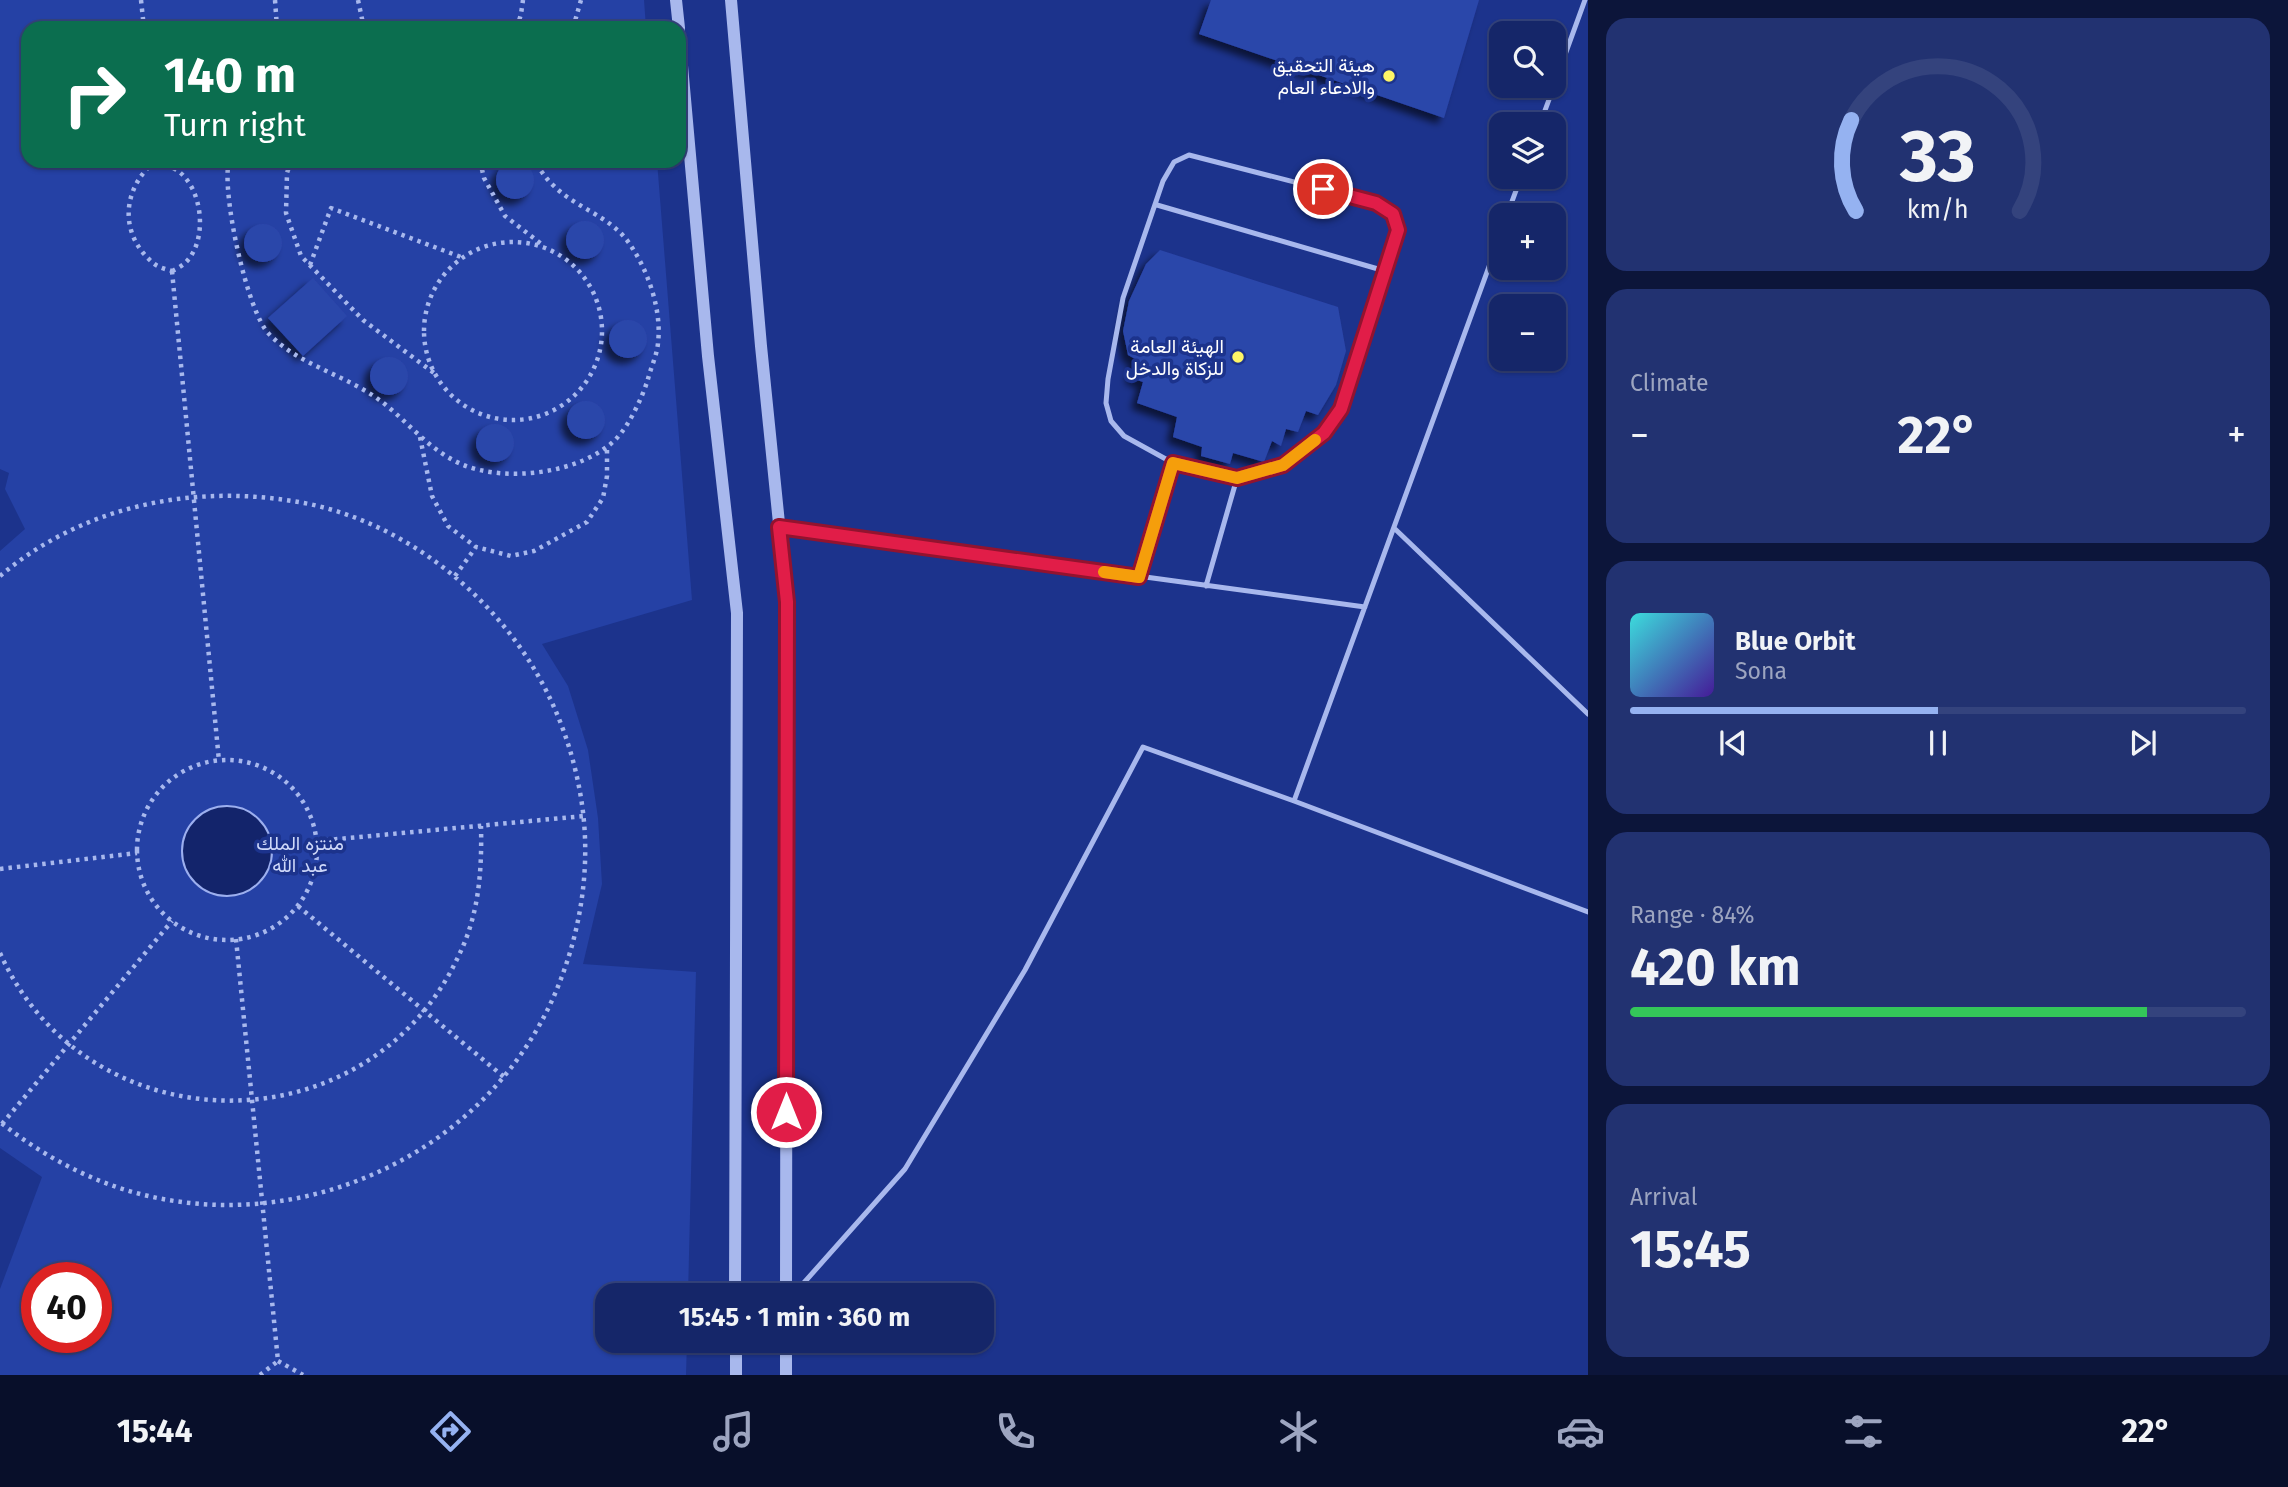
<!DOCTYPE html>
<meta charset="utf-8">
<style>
body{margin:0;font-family:"Fira Sans",Vazirmatn,sans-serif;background:#223271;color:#f1f3f6;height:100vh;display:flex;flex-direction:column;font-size:26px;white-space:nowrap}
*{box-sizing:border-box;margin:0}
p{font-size:23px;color:#9da5c0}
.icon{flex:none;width:38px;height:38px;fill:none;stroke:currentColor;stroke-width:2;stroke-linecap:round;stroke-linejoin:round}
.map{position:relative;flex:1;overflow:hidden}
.drawer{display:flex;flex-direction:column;gap:18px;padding:18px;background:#0c153a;width:700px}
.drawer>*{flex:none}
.hud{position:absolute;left:21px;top:21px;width:665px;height:147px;border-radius:21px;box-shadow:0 2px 5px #0004,0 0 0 2px #34437d;background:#0b6e4f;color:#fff;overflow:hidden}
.fabs{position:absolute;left:1489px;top:21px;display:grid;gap:14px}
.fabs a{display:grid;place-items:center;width:77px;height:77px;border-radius:14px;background:#152669;box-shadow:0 2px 5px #0004,0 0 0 2px #34437d;font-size:35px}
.speed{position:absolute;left:21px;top:1262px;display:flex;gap:14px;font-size:35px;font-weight:700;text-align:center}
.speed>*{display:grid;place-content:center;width:91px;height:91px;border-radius:50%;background:#152669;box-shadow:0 2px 5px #0004,0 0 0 2px #34437d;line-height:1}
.speed .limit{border:10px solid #d22;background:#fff;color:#111}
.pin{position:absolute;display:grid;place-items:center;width:60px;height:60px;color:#fff;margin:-30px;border:4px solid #fff;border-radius:50%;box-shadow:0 2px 7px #0007}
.me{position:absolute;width:77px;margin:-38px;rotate:0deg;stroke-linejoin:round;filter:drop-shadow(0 0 5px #0008)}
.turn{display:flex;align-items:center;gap:24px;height:147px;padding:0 28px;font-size:32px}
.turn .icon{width:91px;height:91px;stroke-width:2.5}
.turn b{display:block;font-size:49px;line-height:60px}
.big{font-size:52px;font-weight:700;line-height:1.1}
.drawer .card{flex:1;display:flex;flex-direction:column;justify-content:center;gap:10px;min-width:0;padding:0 24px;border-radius:21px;background:#223271}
.drawer .dial{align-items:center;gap:0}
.dial svg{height:182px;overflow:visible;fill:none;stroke:#34437d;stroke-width:7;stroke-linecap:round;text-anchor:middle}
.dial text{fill:#f1f3f6;stroke:none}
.song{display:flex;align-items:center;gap:21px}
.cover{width:84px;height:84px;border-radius:10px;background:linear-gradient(135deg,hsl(180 70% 55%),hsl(260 70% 35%))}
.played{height:7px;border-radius:4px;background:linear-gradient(90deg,#95b2f1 50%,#34437d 50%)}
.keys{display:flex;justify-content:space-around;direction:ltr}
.heat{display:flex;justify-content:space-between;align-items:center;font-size:38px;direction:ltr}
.charge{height:10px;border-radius:5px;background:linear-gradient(90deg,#34c759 84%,#34437d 0)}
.trip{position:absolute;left:595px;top:1283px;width:399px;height:70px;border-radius:21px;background:#152669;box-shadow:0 2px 5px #0004,0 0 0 2px #34437d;font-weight:700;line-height:70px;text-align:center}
.tab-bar{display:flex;height:112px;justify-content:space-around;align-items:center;background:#080f2a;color:#9da5c0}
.tab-bar .icon{width:49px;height:49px}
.tab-bar .selected{color:#95b2f1}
.tab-bar b{font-size:32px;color:#f1f3f6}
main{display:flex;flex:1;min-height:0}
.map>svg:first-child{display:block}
.green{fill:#2541a5;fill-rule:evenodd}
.water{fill:#13246b;stroke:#9cafef;stroke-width:2}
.building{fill:#2b46aa;filter:url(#shadow)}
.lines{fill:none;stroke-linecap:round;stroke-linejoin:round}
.path{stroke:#a8b8ed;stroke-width:4.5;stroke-dasharray:3.5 5;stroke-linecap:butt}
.service{stroke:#a8b8ed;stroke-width:5}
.tertiary{stroke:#a8b8ed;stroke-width:12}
.route-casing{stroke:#92132f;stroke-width:18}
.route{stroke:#e11d48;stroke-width:12}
.slow{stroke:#f59e0b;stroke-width:12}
.poi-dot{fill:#fdf566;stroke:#1c338c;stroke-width:2.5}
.labels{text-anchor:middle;stroke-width:7;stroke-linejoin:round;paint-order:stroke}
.poi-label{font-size:19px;fill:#fff;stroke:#1c338c;text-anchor:end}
.park-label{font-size:19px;fill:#ced8f9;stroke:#1c338c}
</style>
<main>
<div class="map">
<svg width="1588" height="1375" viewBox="0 0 1588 1375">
<defs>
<filter id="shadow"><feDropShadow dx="-6" dy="6" stdDeviation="3.5" flood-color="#0009"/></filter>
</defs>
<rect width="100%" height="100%" fill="#1c338c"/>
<!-- green -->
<path class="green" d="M0,0H644L646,28H28V161H657L692,600L542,644L568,686L588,750L598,818L602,884L583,964L696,972L688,1295H607V1340L687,1341L686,1375H0V1289L42,1177L0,1148V551L25,529L5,489L9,473L0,469ZM37,1278H96V1337H37Z"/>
<!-- water -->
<path class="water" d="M182 851a45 45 0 1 1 90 0a45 45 0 1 1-90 0Z"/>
<!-- building -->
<path class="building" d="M1211,0H1479L1444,118L1199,34Z
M306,21H315L325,28H297Z
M496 180a19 19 0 1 1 38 0a19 19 0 1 1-38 0Z
M566 240a19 19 0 1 1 38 0a19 19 0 1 1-38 0Z
M244 243a19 19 0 1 1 38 0a19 19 0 1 1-38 0Z
M1160,250L1338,307L1346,351L1336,385L1318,415L1306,411L1298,432L1286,429L1281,446L1272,441L1264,462L1233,453L1230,464L1201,456L1202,447L1173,437L1177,417L1137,403L1143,382L1131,378L1135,359L1128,355L1123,331L1129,301L1146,264Z
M313,278L347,316L303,356L268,318Z
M609 339a19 19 0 1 1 38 0a19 19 0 1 1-38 0Z
M370 376a19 19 0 1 1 38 0a19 19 0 1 1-38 0Z
M567 420a19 19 0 1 1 38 0a19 19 0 1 1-38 0Z
M476 443a19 19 0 1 1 38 0a19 19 0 1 1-38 0Z"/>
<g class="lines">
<!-- path -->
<path class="path" d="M141,0L144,28
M275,0L277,28
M358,0L364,28
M517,28L521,14L523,0
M573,28L581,0
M155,161C123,188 118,232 152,262C157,267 165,269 172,271
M158,161C164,164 172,167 178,171C203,189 208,240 186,262C182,266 176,269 172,271
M229,161C221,191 247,312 269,334C299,365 343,374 378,399C406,419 427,449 461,464C505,483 581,474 616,439C630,424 642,398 648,379C651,367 657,355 658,343C662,310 648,270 629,243C610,216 576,208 554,186C547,180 542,172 537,165L536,161
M291,161L287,173L286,213L301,256L363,320L434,373
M480,161L484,178L505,216L544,246
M424 331a89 89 0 1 1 178 0a89 89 0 1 1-178 0Z
M310,265L331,208L461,257
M172,271L219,761
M420,437L432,496L448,526L476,547
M0,576C85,504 197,483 304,503C378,517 447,561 496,617C542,669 570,731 581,798C592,865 581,934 554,996C485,1152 308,1235 144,1195C91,1182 43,1156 0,1122
M455,576L476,547L511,556L534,551L587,522L603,498L607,476V445
M137 850a90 90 0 1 1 180 0a90 90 0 1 1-180 0Z
M317,841L584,816
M0,869L137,853
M298,906L504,1077
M236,939L278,1361
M0,953C88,1149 369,1150 459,955C479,914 482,871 481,826
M2,1124L172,921
M278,1361L303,1375
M260,1375L278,1361"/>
<!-- service -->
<path class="service" d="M1554,85L1585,0
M1540,124L1554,86
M1189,155L1376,203L1393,214L1398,230L1341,409L1324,433L1283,465L1237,478L1173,463L1124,436L1111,421L1106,403L1108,379L1123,298L1163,181L1174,162Z
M1157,205L1385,271
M1507,215L1521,177
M779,527L1365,607
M1394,528L1588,714
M1139,577L1173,463
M1206,586L1237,478
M1294,801L1502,231
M793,1295L905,1169L1025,970L1143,747L1294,801L1588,912"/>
<!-- tertiary -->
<path class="tertiary" d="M676,0L679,28
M731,0L761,346L787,602L786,1295
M679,32L708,356L737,613L735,1295
M736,1340V1375
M786,1375V1340"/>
</g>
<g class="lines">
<!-- route casing -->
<g class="route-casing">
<path id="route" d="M786,1112L787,602L779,527L1139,577L1173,463L1237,478L1283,465L1324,433L1341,409L1398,230L1393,214L1376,203L1323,189"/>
</g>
<!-- route -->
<use href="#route" class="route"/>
<!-- slow -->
<path class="slow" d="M1104,572L1139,577L1173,463L1237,478L1283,465L1315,440"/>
</g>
<!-- markers -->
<g class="poi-dot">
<circle cx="1389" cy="76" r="7"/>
<circle cx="1238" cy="357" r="7"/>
</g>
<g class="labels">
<!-- poi labels -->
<g class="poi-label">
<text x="1375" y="72">هيئة التحقيق<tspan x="1375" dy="22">والادعاء العام</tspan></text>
<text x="1224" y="353">الهيئة العامة<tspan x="1224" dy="22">للزكاة والدخل</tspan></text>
</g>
<!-- park labels -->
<g class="park-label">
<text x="300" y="850">منتزه الملك<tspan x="300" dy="22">عبد الله</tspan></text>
</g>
</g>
</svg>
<div class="fabs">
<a><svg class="icon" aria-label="search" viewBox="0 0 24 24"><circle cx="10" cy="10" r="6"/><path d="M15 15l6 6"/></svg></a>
<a><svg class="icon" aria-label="layers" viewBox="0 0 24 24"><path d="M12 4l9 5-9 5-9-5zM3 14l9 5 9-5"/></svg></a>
<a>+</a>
<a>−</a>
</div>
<div class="speed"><div class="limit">40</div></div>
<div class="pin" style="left:1323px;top:189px;background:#d93025"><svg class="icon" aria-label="arrive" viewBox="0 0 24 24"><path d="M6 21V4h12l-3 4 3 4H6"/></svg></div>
<svg class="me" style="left:786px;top:1112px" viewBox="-20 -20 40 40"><circle r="17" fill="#e11d48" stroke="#fff" stroke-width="3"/><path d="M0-11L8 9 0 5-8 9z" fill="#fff"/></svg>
<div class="trip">15:45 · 1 min · 360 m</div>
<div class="hud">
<div class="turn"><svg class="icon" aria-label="right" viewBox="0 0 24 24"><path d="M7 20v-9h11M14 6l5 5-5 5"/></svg><div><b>140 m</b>Turn right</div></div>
</div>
</div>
<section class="drawer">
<div class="card dial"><svg viewBox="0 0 100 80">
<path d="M14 69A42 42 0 1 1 86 69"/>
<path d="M14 69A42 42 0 0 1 12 29" stroke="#95b2f1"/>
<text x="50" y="56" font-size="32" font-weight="700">33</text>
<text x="50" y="72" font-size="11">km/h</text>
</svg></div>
<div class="card"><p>Climate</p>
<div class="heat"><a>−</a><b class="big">22°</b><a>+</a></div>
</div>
<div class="card">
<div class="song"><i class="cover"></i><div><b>Blue Orbit</b><p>Sona</p></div></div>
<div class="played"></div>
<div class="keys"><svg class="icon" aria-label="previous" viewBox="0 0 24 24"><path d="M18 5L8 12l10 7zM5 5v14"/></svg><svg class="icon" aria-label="pause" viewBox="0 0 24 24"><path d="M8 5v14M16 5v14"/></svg><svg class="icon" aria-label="next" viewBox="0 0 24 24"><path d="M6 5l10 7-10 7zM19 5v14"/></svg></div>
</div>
<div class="card"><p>Range · 84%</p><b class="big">420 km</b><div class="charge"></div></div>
<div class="card"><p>Arrival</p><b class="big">15:45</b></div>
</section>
</main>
<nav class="tab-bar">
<b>15:44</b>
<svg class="icon selected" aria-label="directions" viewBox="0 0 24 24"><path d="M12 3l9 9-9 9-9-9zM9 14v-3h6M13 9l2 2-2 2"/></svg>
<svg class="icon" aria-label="music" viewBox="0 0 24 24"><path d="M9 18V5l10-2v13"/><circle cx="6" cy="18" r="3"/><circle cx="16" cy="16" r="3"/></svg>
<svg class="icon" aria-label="phone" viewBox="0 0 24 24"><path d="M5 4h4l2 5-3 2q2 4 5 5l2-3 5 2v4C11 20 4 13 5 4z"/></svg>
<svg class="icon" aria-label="climate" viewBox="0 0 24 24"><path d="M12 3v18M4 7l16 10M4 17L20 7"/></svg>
<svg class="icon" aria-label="car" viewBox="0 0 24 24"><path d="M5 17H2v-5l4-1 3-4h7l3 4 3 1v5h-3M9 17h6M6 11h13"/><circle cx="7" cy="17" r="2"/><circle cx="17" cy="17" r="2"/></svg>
<svg class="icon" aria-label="filters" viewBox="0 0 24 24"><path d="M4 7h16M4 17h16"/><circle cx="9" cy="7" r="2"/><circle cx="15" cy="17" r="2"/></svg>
<b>22°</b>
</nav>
